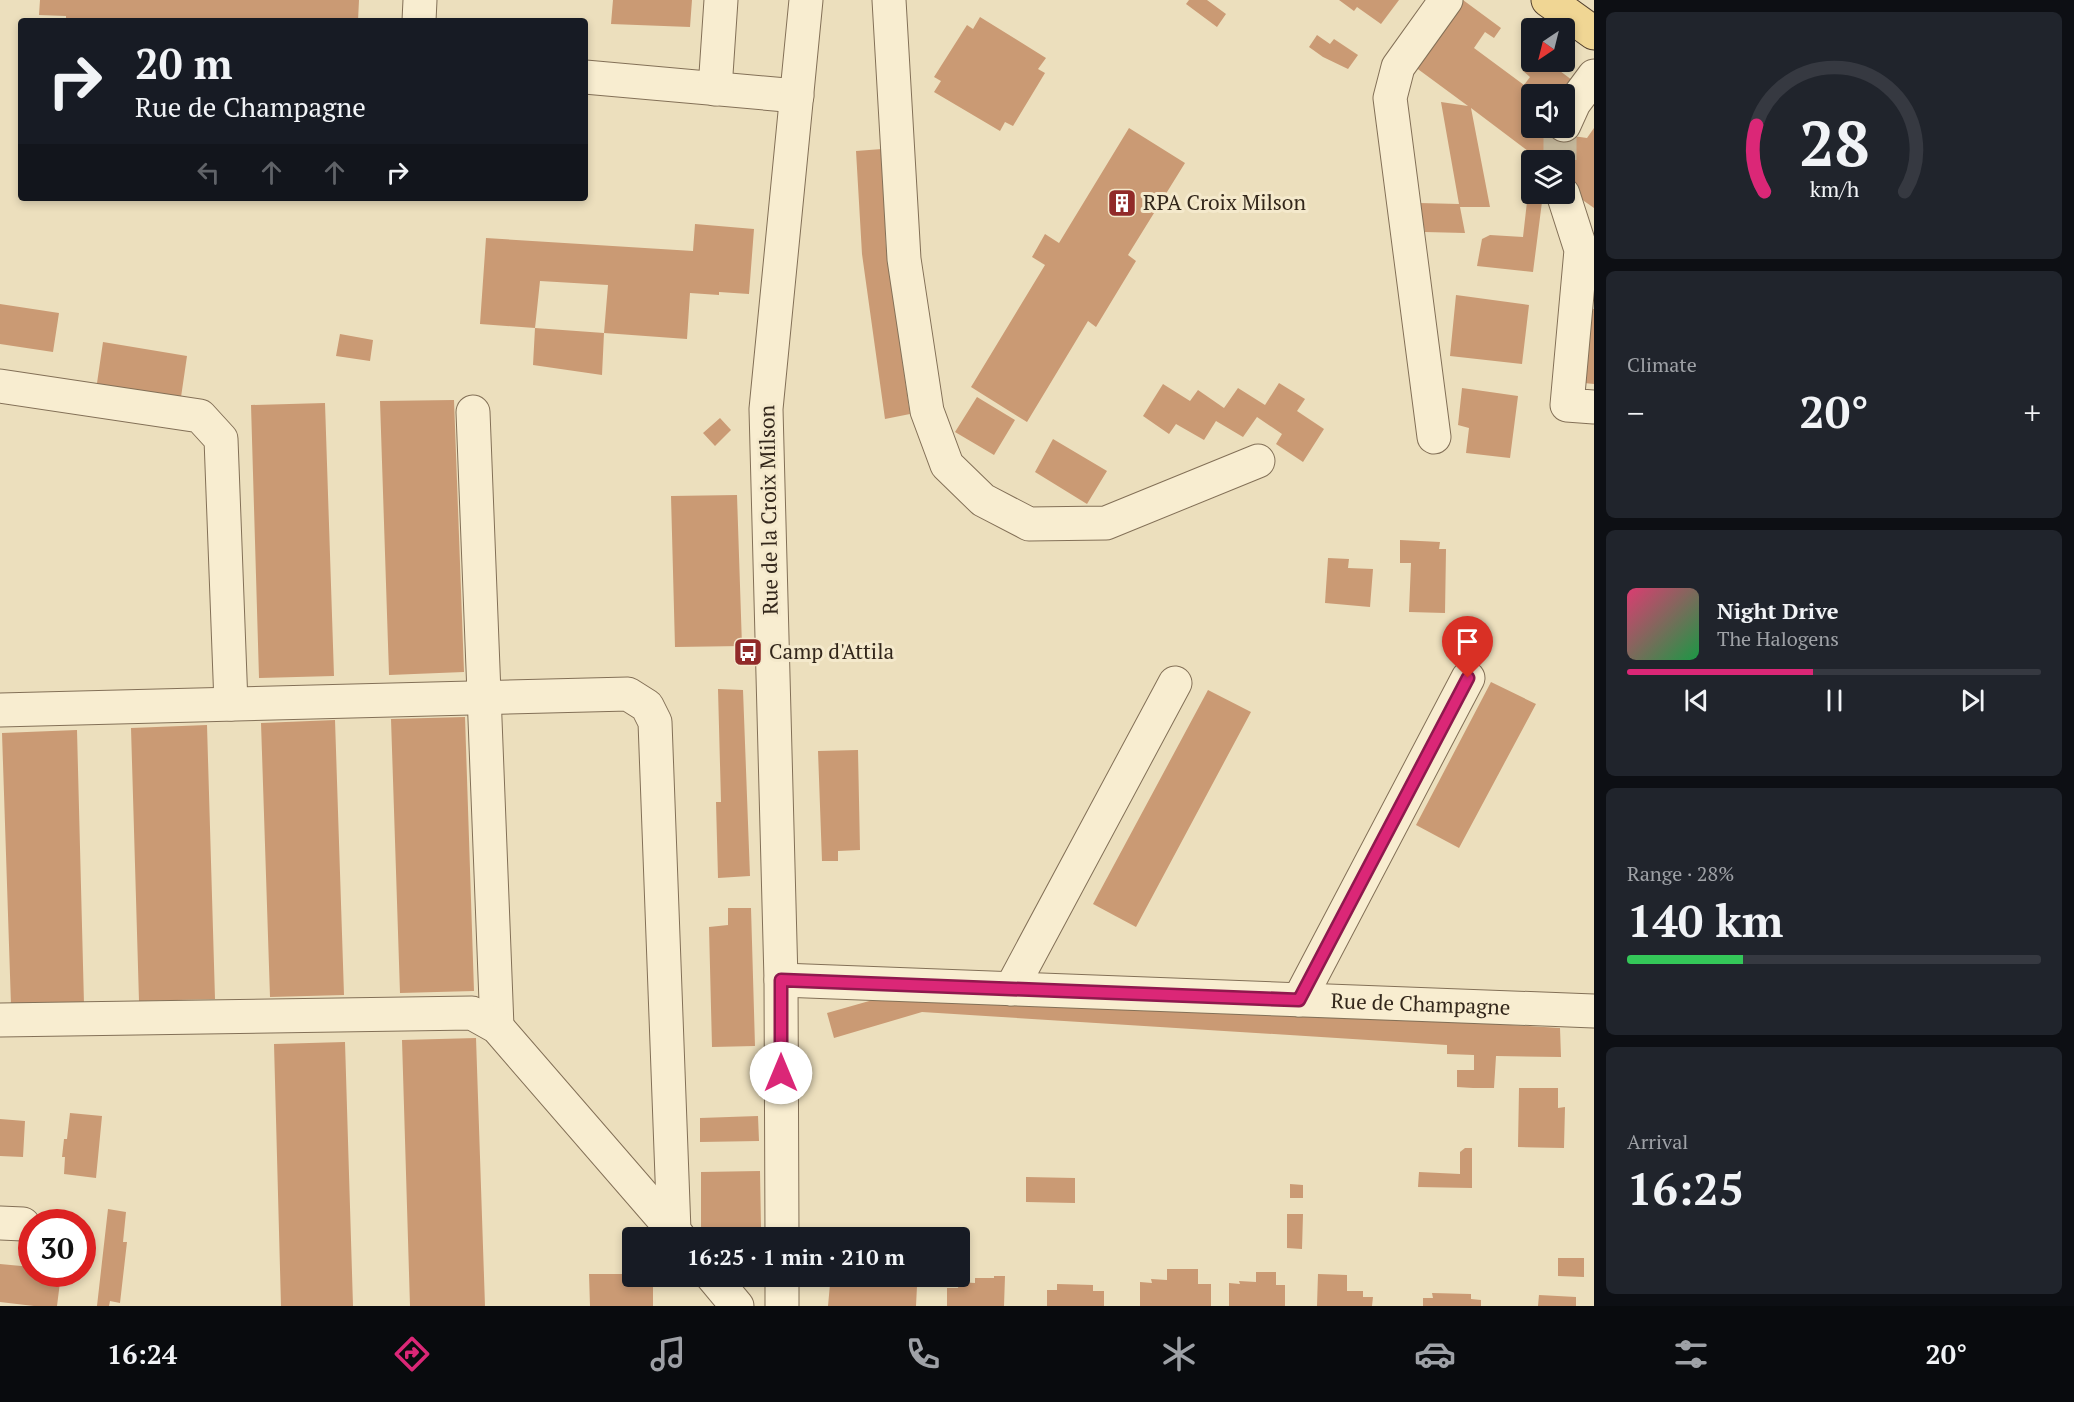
<!DOCTYPE html>
<meta charset="utf-8">
<style>
body{margin:0;font-family:"PT Serif",serif;background:#20242c;color:#f1f3f6;height:100vh;display:flex;flex-direction:column;font-size:22px;white-space:nowrap}
*{box-sizing:border-box;margin:0}
p{font-size:20px;color:#9ea1a6}
.icon{flex:none;width:33px;height:33px;fill:none;stroke:currentColor;stroke-width:2;stroke-linecap:round;stroke-linejoin:round}
.map{position:relative;flex:1;overflow:hidden}
.side{display:flex;flex-direction:column;gap:12px;padding:12px;background:#0d0f14;width:480px}
.side>*{flex:none}
.guide{position:absolute;left:18px;top:18px;width:570px;height:183px;border-radius:6px;box-shadow:0 3px 9px #0003;background:#171b24;color:#f1f3f6;overflow:hidden}
.needle{width:39px;rotate:215deg}
.buttons{position:absolute;left:1521px;top:18px;display:grid;gap:12px}
.buttons a{display:grid;place-items:center;width:54px;height:54px;border-radius:6px;background:#171b24;box-shadow:0 3px 9px #0003;font-size:30px}
.speed{position:absolute;left:18px;top:1209px;display:flex;gap:12px;font-size:30px;font-weight:700;text-align:center}
.speed>*{display:grid;place-content:center;width:78px;height:78px;border-radius:50%;background:#171b24;box-shadow:0 3px 9px #0003;line-height:1}
.speed .limit{border:9px solid #d22;background:#fff;color:#111}
.pin{position:absolute;display:grid;place-items:center;width:51px;height:51px;color:#fff;margin:-62px -26px;border-radius:50% 50% 50% 0;rotate:-45deg;box-shadow:0 0 6px #0007}
.pin .icon{rotate:45deg}
.me{position:absolute;width:66px;margin:-33px;rotate:0deg;stroke-linejoin:round;filter:drop-shadow(0 0 4px #0008)}
.turn{display:flex;align-items:center;gap:21px;height:126px;padding:0 18px;font-size:27px}
.turn .icon{width:78px;height:78px;stroke-width:2.5}
.turn b{display:block;font-size:42px;line-height:51px}
.lanes{display:flex;align-items:center;height:57px;padding:0 18px;background:#0003;justify-content:center;gap:30px;direction:ltr}
.lanes .off{opacity:.35}
.big{font-size:45px;font-weight:800;line-height:1.1}
.side .card{flex:1;display:flex;flex-direction:column;justify-content:center;gap:9px;min-width:0;padding:0 21px;border-radius:9px;background:#20242c}
.side .dial{align-items:center;gap:0}
.dial svg{height:156px;overflow:visible;fill:none;stroke:#363941;stroke-width:7;stroke-linecap:round;text-anchor:middle}
.dial text{fill:#f1f3f6;stroke:none}
.song{display:flex;align-items:center;gap:18px}
.cover{width:72px;height:72px;border-radius:9px;background:linear-gradient(135deg,hsl(340 70% 55%),hsl(140 70% 35%))}
.played{height:6px;border-radius:3px;background:linear-gradient(90deg,#db2777 45%,#363941 45%)}
.keys{display:flex;justify-content:space-around;direction:ltr}
.heat{display:flex;justify-content:space-between;align-items:center;font-size:33px;direction:ltr}
.charge{height:9px;border-radius:4px;background:linear-gradient(90deg,#34c759 28%,#363941 0)}
.trip{position:absolute;left:622px;top:1227px;width:348px;height:60px;border-radius:6px;background:#171b24;box-shadow:0 3px 9px #0003;font-weight:800;line-height:60px;text-align:center}
.tabs{display:flex;height:96px;justify-content:space-around;align-items:center;background:#090b0e;color:#9ea1a6}
.tabs .icon{width:42px;height:42px}
.tabs .selected{color:#db2777}
.tabs b{font-size:27px;color:#f1f3f6}
main{display:flex;flex:1;min-height:0}
.map>svg:first-child{display:block}
.building{fill:#ca9a74}
.lines{fill:none;stroke-linecap:round;stroke-linejoin:round}
.minor-tunnel{stroke:#c7ba9d;stroke-width:33;stroke-dasharray:33 16;stroke-linecap:butt}
.minor-casing{stroke:#837057;stroke-width:35}
.major-casing{stroke:#513e2c;stroke-width:35}
.minor{stroke:#f8edd0;stroke-width:33}
.major{stroke:#f0d694;stroke-width:33}
.route-casing{stroke:#8e194d;stroke-width:15}
.route{stroke:#db2777;stroke-width:10}
.labels{text-anchor:middle;stroke-width:6;stroke-linejoin:round;paint-order:stroke}
.poi-label{font-size:21px;fill:#33271b;stroke:#f4e9cc;text-anchor:start}
.street-label{font-size:21px;fill:#33271b;stroke:#f4e9cc}
</style>
<main>
<div class="map">
<svg width="1594" height="1306" viewBox="0 0 1594 1306">
<rect width="100%" height="100%" fill="#ecdfbd"/>
<!-- building -->
<path class="building" d="M40,0H359L358,21H66V16L39,15Z
M613,0H692L690,27L611,24Z
M1189,0H1207L1226,14L1217,27L1186,4Z
M1339,0H1399L1381,24L1357,7L1354,11Z
M1458,0H1463L1501,28L1494,38L1485,32L1474,48L1524,85L1530,77L1523,71L1532,58V62H1548L1576,83L1564,94H1532V128H1544L1539,133L1549,139L1552,133L1587,138L1594,128V208L1564,187V160H1532V154L1471,108L1490,207H1460L1465,233L1425,232L1419,203L1459,204L1441,102L1468,106L1411,64Z
M980,17L1046,58L1038,69L1045,73L1013,126L1005,122L1000,131L934,92L941,81L934,77L967,25L973,29Z
M1317,35L1330,44L1334,39L1358,55L1348,69L1323,57L1309,47Z
M1129,128L1185,163L1128,255L1136,261L1096,327L1088,321L1027,422L971,387L1045,265L1032,257L1045,234L1059,243Z
M882,149L886,248L910,414L885,419L862,254L856,151Z
M1530,175L1532,194H1543L1533,272L1477,266L1482,239L1490,235L1523,237Z
M695,224L754,229L749,294L719,292V295L690,293L687,339L604,333L608,285L540,281L535,328L604,333L602,375L533,365L535,328L480,324L486,238L693,251Z
M1456,295L1529,305L1522,364L1450,356Z
M0,304L59,313L53,352L0,344Z
M1592,309H1594V384L1584,383Z
M340,334L373,340L370,361L336,356Z
M103,342L187,356L180,404L96,390Z
M1279,383L1305,399L1297,411L1324,429L1303,462L1276,444L1282,434L1257,417L1243,437L1216,421L1204,440L1176,424L1169,434L1143,416L1163,384L1190,401L1198,390L1224,408L1238,388L1265,405Z
M1462,388L1518,396L1510,458L1466,453L1469,428L1458,425Z
M977,397L1015,420L994,455L955,432Z
M454,400L464,672L389,675L380,401Z
M325,403L334,676L259,678L251,405Z
M720,418L731,430L715,446L703,433Z
M1053,439L1107,471L1087,504L1035,472Z
M737,495L742,646L675,647L671,496Z
M1400,540L1440,542L1439,549H1446L1445,613L1409,612L1411,563H1400Z
M1328,558L1349,559L1348,568L1373,569L1370,607L1325,603Z
M1491,682L1536,704L1459,848L1416,825Z
M718,689L743,690L750,876L718,878L716,802H721Z
M1208,690L1251,712L1136,927L1093,904Z
M465,717L474,991L400,993L391,719Z
M335,720L344,995L270,997L261,723Z
M207,725L215,999L139,1001L131,728Z
M77,730L84,1004L11,1005L2,733Z
M858,750L860,850L838,851V861H822L818,751Z
M728,908H751L755,1046L712,1047L709,927L728,925Z
M915,988L1560,1028L1561,1057L1496,1056L1494,1088H1473L1457,1087V1070H1474V1055L1447,1054V1045L922,1012L834,1038L827,1013Z
M476,1038L485,1306H410L402,1040Z
M345,1042L353,1306H281L274,1044Z
M1519,1088H1558V1108L1565,1107L1564,1148L1518,1147Z
M70,1113L102,1116L96,1178L64,1174L65,1157H62L64,1139H67Z
M758,1116L759,1141L700,1142V1118Z
M0,1119L25,1121L23,1157L0,1156Z
M1465,1148H1472V1188L1418,1187L1419,1172L1460,1174V1152Z
M760,1171L761,1227L701,1228V1172Z
M1026,1177L1075,1178V1203L1026,1202Z
M1290,1184L1303,1185V1198H1290Z
M108,1209L126,1212L123,1242H127L120,1303L110,1301L109,1306H97Z
M1287,1214H1303L1302,1249L1287,1248Z
M82,1241L90,1242L87,1267H82Z
M1558,1258H1584V1277L1558,1276Z
M0,1264L32,1267V1274H61L57,1306H34L0,1302Z
M1167,1269H1198V1284H1211V1306H1140V1282L1152,1283L1151,1279L1167,1280Z
M1256,1272H1276V1285H1285V1306H1229V1283L1240,1284L1239,1281L1256,1282Z
M589,1274H633V1276H653V1306H590Z
M1318,1274L1347,1275V1291H1363V1297H1373L1372,1306H1317Z
M994,1276H1005L1004,1306H947V1288H958L959,1282L975,1283V1278H994Z
M830,1284L917,1286L916,1306H828Z
M1057,1284L1093,1285V1291H1104V1306H1047V1290H1057Z
M1432,1293L1471,1294V1299L1481,1300V1306H1423V1298H1433Z
M1539,1295L1576,1297V1306H1538Z"/>
<g class="lines">
<!-- minor-tunnel -->
<path class="minor-tunnel" d="M1560,160V135"/>
<!-- minor casing -->
<g class="minor-casing">
<g id="minor">
<path d="M889,0L904,259L927,411L947,465L983,500L1029,524L1106,523L1258,461"/>
<path d="M419,21L420,0"/>
<path d="M585,77L797,96"/>
<path d="M715,89L721,0"/>
<path d="M1564,125L1574,103L1594,76"/>
<path d="M1563,194L1581,250L1567,405L1594,407"/>
<path d="M0,386L200,416L221,439L231,704"/>
<path d="M473,412L497,1027"/>
<path d="M1434,437L1390,98L1398,67L1446,0"/>
<path d="M0,710L628,694L647,706L655,722L674,1231"/>
<path id="s1" d="M781,980L1594,1011"/>
<path d="M1011,989L1175,683"/>
<path d="M1299,1000L1468,678"/>
<path d="M0,1020L472,1013L497,1027L679,1237"/>
<path d="M0,1223L23,1224"/>
<path d="M782,1238L781,980L766,409L806,0"/>
<path d="M712,1276L737,1306"/>
<path d="M782,1276V1306"/>
</g>
</g>
<!-- major casing -->
<g class="major-casing">
<path id="major" d="M1548,0L1594,33"/>
</g>
<!-- minor -->
<use href="#minor" class="minor"/>
<!-- major -->
<use href="#major" class="major"/>
</g>
<g class="lines">
<!-- route casing -->
<g class="route-casing">
<path id="route" d="M781,1073V980L1299,1000L1468,678"/>
</g>
<!-- route -->
<use href="#route" class="route"/>
</g>
<!-- icons -->
<defs>
<g id="building-square" transform="scale(1.5)"><rect x="-9" y="-9" width="18" height="18" rx="4" fill="#912a29" stroke="#f4e9cc"/><path d="M-4-6H4V6H1V3H-1V6H-4ZM-2.5-4.3h1.7v1.8h-1.7ZM.8-4.3h1.7v1.8H.8ZM-2.5-1h1.7V.8h-1.7ZM.8-1h1.7V.8H.8Z" fill="#fff"/></g>
<g id="bus-square" transform="scale(1.5)"><rect x="-9" y="-9" width="18" height="18" rx="4" fill="#912a29" stroke="#f4e9cc"/><path d="M-5-6H5V4H4V6H2V4H-2V6H-4V4H-5ZM-3.5-4V0h7V-4ZM-3.5 1.2v1.5H-2V1.2ZM2 1.2v1.5H3.5V1.2Z" fill="#fff"/></g>
</defs>
<g fill-rule="evenodd">
<use href="#building-square" x="1122" y="203"/>
<use href="#bus-square" x="748" y="652"/>
</g>
<g class="labels">
<!-- poi labels -->
<g class="poi-label">
<text x="1143" y="210">RPA Croix Milson</text>
<text x="769" y="659">Camp d'Attila</text>
</g>
<!-- street labels -->
<g class="street-label">
<text transform="translate(769 510) rotate(-91)" y="7">Rue de la Croix Milson</text>
<text dy="7" stroke="none"><textPath href="#s1" startOffset="640">Rue de Champagne</textPath></text>
</g>
</g>
</svg>
<div class="buttons">
<a><svg class="needle" viewBox="-14 -14 28 28"><path d="M0-13l5 13h-10z" fill="#e53935"/><path d="M0 13l5-13h-10z" fill="#9ea1a6"/></svg></a>
<a><svg class="icon" aria-label="sound" viewBox="0 0 24 24"><path d="M4 9h4l5-4v14l-5-4H4zM17 9q2 3 0 6"/></svg></a>
<a><svg class="icon" aria-label="layers" viewBox="0 0 24 24"><path d="M12 4l9 5-9 5-9-5zM3 14l9 5 9-5"/></svg></a>
</div>
<div class="speed"><div class="limit">30</div></div>
<div class="pin" style="left:1468px;top:678px;background:#d93025"><svg class="icon" aria-label="arrive" viewBox="0 0 24 24"><path d="M6 21V4h12l-3 4 3 4H6"/></svg></div>
<svg class="me" style="left:781px;top:1073px" viewBox="-20 -20 40 40"><circle r="19" fill="#fff"/><path d="M0-13L10 11 0 6-10 11z" fill="#db2777"/></svg>
<div class="trip">16:25 · 1 min · 210 m</div>
<div class="guide">
<div class="turn"><svg class="icon" aria-label="right" viewBox="0 0 24 24"><path d="M7 20v-9h11M14 6l5 5-5 5"/></svg><div><b>20 m</b>Rue de Champagne</div></div>
<div class="lanes"><svg class="icon off" aria-label="left" viewBox="0 0 24 24"><path d="M17 20v-9H6M10 6l-5 5 5 5"/></svg><svg class="icon off" aria-label="ahead" viewBox="0 0 24 24"><path d="M12 20V5M6 11l6-6 6 6"/></svg><svg class="icon off" aria-label="ahead" viewBox="0 0 24 24"><path d="M12 20V5M6 11l6-6 6 6"/></svg><svg class="icon" aria-label="right" viewBox="0 0 24 24"><path d="M7 20v-9h11M14 6l5 5-5 5"/></svg></div>
</div>
</div>
<section class="side">
<div class="card dial"><svg viewBox="0 0 100 80">
<path d="M14 69A42 42 0 1 1 86 69"/>
<path d="M14 69A42 42 0 0 1 10 35" stroke="#db2777"/>
<text x="50" y="56" font-size="32" font-weight="700">28</text>
<text x="50" y="72" font-size="11">km/h</text>
</svg></div>
<div class="card"><p>Climate</p>
<div class="heat"><a>−</a><b class="big">20°</b><a>+</a></div>
</div>
<div class="card">
<div class="song"><i class="cover"></i><div><b>Night Drive</b><p>The Halogens</p></div></div>
<div class="played"></div>
<div class="keys"><svg class="icon" aria-label="previous" viewBox="0 0 24 24"><path d="M18 5L8 12l10 7zM5 5v14"/></svg><svg class="icon" aria-label="pause" viewBox="0 0 24 24"><path d="M8 5v14M16 5v14"/></svg><svg class="icon" aria-label="next" viewBox="0 0 24 24"><path d="M6 5l10 7-10 7zM19 5v14"/></svg></div>
</div>
<div class="card"><p>Range · 28%</p><b class="big">140 km</b><div class="charge"></div></div>
<div class="card"><p>Arrival</p><b class="big">16:25</b></div>
</section>
</main>
<nav class="tabs">
<b>16:24</b>
<svg class="icon selected" aria-label="directions" viewBox="0 0 24 24"><path d="M12 3l9 9-9 9-9-9zM9 14v-3h6M13 9l2 2-2 2"/></svg>
<svg class="icon" aria-label="music" viewBox="0 0 24 24"><path d="M9 18V5l10-2v13"/><circle cx="6" cy="18" r="3"/><circle cx="16" cy="16" r="3"/></svg>
<svg class="icon" aria-label="phone" viewBox="0 0 24 24"><path d="M5 4h4l2 5-3 2q2 4 5 5l2-3 5 2v4C11 20 4 13 5 4z"/></svg>
<svg class="icon" aria-label="climate" viewBox="0 0 24 24"><path d="M12 3v18M4 7l16 10M4 17L20 7"/></svg>
<svg class="icon" aria-label="car" viewBox="0 0 24 24"><path d="M5 17H2v-5l4-1 3-4h7l3 4 3 1v5h-3M9 17h6M6 11h13"/><circle cx="7" cy="17" r="2"/><circle cx="17" cy="17" r="2"/></svg>
<svg class="icon" aria-label="filters" viewBox="0 0 24 24"><path d="M4 7h16M4 17h16"/><circle cx="9" cy="7" r="2"/><circle cx="15" cy="17" r="2"/></svg>
<b>20°</b>
</nav>
